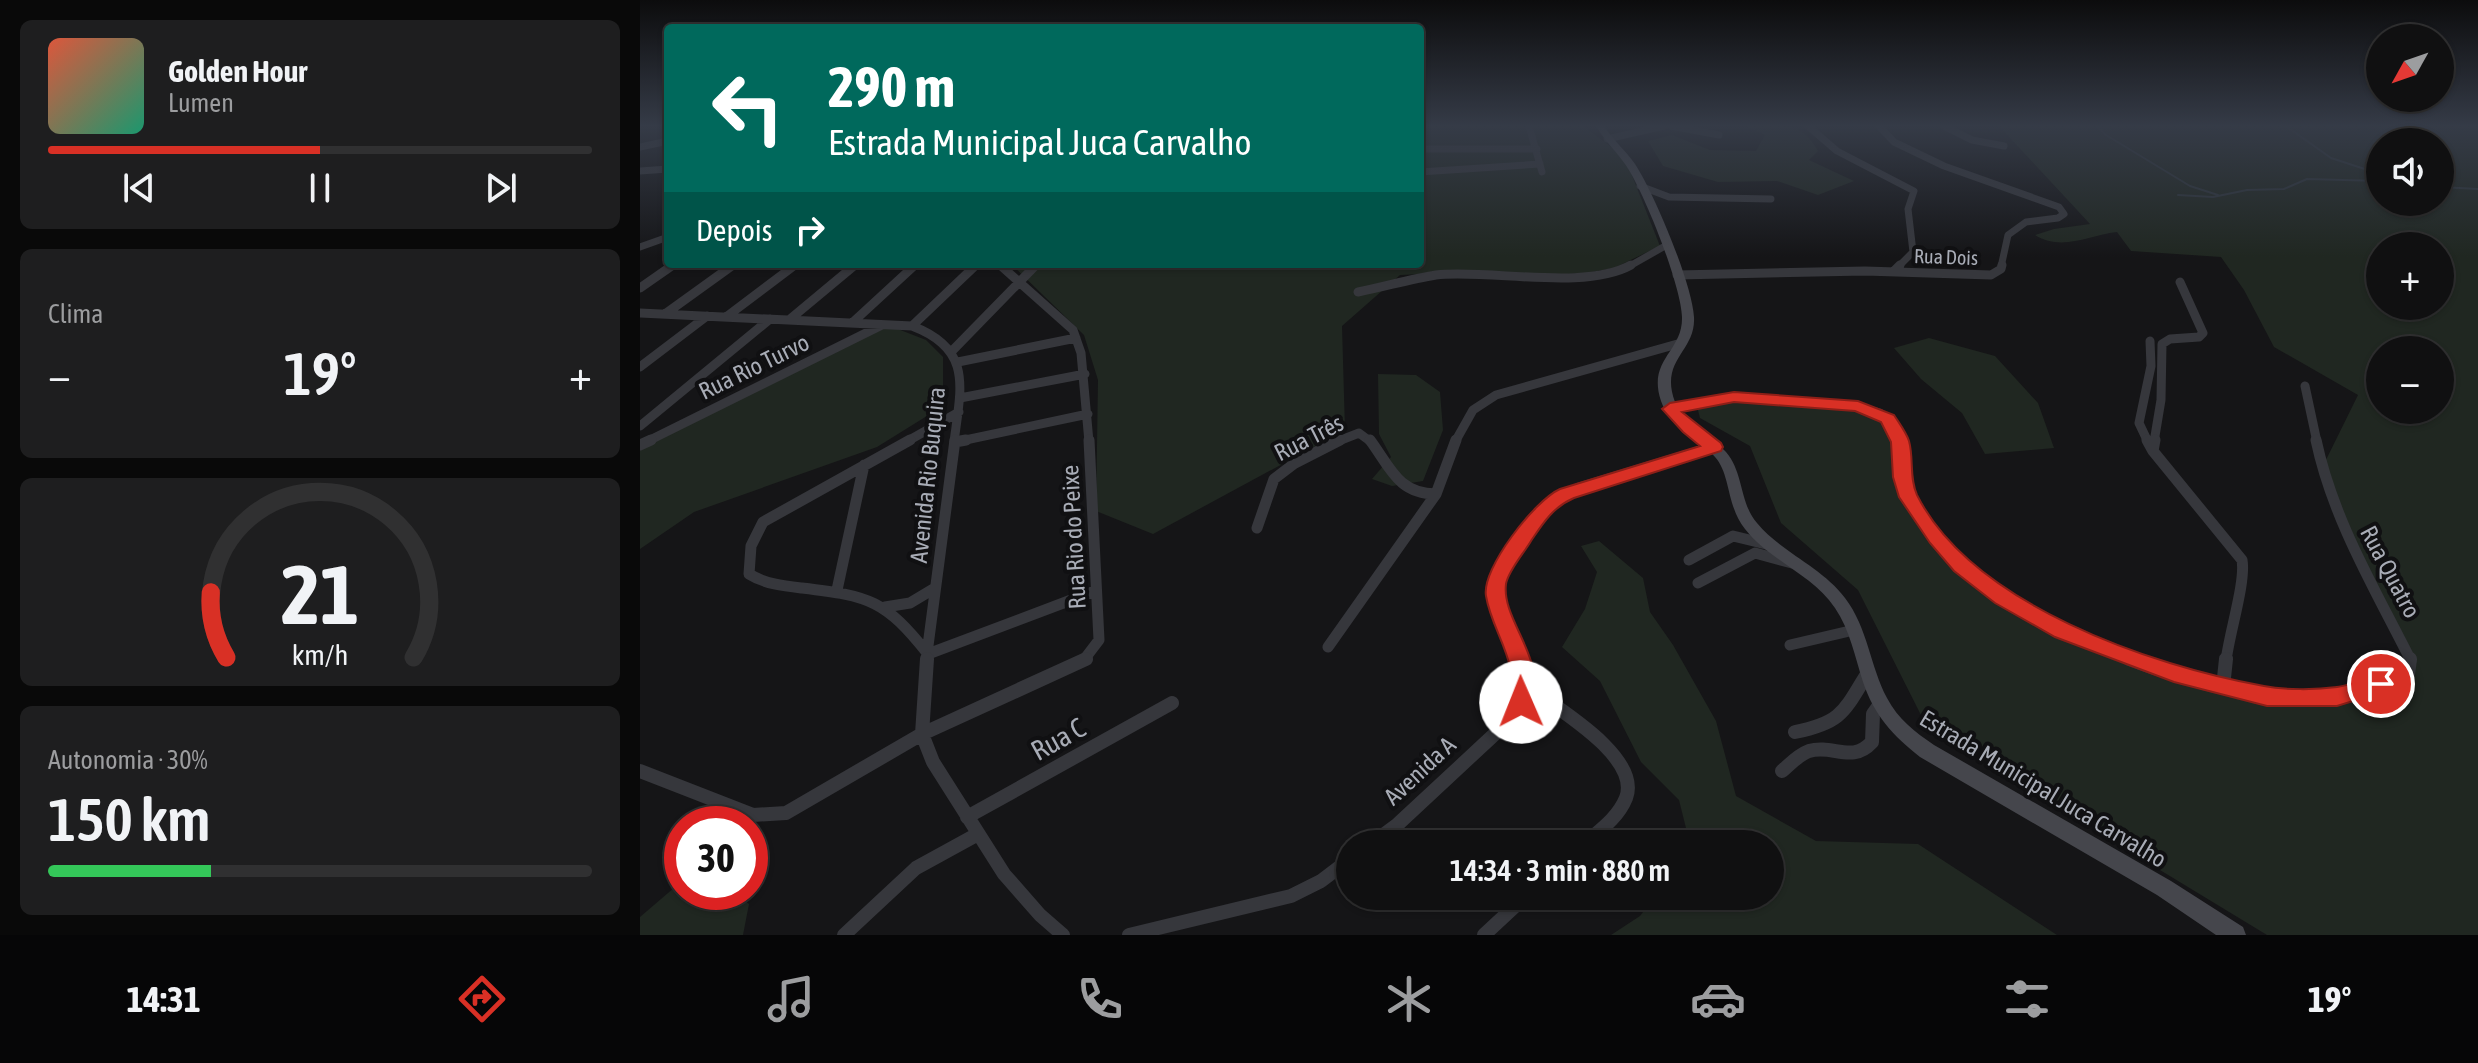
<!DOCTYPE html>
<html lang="pt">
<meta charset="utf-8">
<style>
body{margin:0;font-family:"Asap Condensed",sans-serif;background:#1e1e1f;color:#f1f3f6;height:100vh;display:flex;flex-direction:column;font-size:30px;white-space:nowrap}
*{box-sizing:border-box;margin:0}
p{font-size:26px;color:#9c9d9f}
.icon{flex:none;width:44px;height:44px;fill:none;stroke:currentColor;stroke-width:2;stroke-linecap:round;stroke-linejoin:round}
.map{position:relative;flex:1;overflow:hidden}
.drawer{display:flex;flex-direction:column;gap:20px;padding:20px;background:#090909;width:640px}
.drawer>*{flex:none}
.guide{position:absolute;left:24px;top:24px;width:760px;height:244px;border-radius:8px;box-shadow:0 2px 6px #0004,0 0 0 2px #303031;background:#00695c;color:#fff;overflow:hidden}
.needle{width:52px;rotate:230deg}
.controls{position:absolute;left:1726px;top:24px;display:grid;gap:16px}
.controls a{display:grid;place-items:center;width:88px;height:88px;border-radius:50%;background:#101011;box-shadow:0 2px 6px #0004,0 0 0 2px #303031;font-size:40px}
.speed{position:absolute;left:24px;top:806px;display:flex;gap:16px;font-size:40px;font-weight:700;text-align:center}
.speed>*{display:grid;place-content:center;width:104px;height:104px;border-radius:50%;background:#101011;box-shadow:0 2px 6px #0004,0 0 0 2px #303031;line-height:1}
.speed .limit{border:12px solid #d22;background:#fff;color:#111}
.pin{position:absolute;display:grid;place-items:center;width:68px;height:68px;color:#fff;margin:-34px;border:4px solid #fff;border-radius:50%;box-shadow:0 2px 8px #0007}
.me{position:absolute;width:88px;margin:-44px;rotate:359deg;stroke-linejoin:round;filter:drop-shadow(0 0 6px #0008)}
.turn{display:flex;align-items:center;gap:28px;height:168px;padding:0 32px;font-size:36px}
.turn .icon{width:104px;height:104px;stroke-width:2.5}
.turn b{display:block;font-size:56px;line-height:68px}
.then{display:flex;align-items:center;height:76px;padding:0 32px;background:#0003;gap:16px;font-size:30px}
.big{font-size:60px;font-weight:600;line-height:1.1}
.drawer .tile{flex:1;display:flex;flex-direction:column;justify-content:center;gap:12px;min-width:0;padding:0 28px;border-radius:12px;background:#1e1e1f}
.drawer .dial{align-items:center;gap:0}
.dial svg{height:208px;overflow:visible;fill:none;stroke:#303031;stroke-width:7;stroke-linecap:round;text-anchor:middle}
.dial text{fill:#f1f3f6;stroke:none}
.song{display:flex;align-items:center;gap:24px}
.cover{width:96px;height:96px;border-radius:12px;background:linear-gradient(135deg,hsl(10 70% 55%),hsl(160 70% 35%))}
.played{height:8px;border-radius:4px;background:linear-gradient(90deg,#d93025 50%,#303031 50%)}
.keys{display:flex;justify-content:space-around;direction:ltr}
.heat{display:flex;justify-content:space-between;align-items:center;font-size:44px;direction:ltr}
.charge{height:12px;border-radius:6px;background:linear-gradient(90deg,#34c759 30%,#303031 0)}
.trip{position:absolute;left:696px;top:830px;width:448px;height:80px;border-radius:40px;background:#101011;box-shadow:0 2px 6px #0004,0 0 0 2px #303031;font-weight:600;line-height:80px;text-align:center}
.dock{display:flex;height:128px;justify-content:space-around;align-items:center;background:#060607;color:#9c9d9f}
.dock .icon{width:56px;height:56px}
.dock .current{color:#d93025}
.dock b{font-size:36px;color:#f1f3f6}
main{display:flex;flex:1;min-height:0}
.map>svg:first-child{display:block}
.green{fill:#202721;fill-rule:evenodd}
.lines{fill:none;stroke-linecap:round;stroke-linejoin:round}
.stream{stroke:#2e353c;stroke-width:2}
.street-far3{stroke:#36373c;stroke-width:7}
.street-far2{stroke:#36373c;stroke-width:9}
.street-far1{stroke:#36373c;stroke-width:11}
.street{stroke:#36373c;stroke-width:14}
.secondary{fill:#45464c;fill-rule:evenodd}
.route{fill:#d93025;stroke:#8d1f18;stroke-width:2}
.labels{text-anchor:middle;stroke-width:8;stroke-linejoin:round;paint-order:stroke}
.far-street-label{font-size:20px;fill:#a8acb6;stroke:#101012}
.street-label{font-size:24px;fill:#a8acb6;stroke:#101012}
.near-street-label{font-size:28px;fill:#a8acb6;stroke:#101012}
</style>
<main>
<section class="drawer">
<div class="tile">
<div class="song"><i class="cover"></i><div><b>Golden Hour</b><p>Lumen</p></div></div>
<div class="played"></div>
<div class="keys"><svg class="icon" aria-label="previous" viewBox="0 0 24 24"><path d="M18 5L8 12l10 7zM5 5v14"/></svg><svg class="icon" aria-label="pause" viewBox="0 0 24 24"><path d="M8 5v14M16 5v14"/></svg><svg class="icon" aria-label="next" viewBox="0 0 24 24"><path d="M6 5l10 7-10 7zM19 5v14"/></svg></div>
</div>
<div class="tile"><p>Clima</p>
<div class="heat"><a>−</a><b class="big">19°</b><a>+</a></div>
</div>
<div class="tile dial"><svg viewBox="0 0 100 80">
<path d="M14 69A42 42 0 1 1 86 69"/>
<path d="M14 69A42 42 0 0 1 8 44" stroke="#d93025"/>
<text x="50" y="56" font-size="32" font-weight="700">21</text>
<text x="50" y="72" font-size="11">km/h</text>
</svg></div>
<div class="tile"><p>Autonomia · 30%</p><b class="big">150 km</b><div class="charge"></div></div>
</section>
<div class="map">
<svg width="1838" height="935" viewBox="0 0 1838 935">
<rect width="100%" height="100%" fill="#151517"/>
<!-- green -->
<path class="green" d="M780,126H943L978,152L989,168L1020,246L974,268L947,273L870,277L824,272L760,275L702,326L705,430L513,534L456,511L458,380L444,335L371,264H780Z
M1106,126C1139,126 1160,118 1178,151L1169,160L1214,181L1178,195L1137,181L1078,182L1023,166L1008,141L1032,135L1070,150L1116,151L1125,135Z
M1359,126H1838V935H1627L1288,729L1218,590L1141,523L1110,446L1060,418L1056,402L1094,397L1218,406L1239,413L1260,442L1269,497L1344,584L1449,643L1583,687L1716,691L1771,661L1682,468L1718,395L1634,347L1604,290L1581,257L1491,251L1477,232C1449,235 1422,252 1395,235L1414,229L1450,224ZM1740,142H1800V202H1740ZM1740,246H1800V306H1740ZM1740,350H1800V410H1740Z
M245,324L286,340L303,357V406L237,447L54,512L0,549V445Z
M1289,338L1355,356L1398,403L1414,448L1345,454L1322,413L1281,379L1254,348Z
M738,374L776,375L800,392L803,430L783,481L752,486L732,479L751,457L739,434Z
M959,541L1003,578L1010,612L1033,645L1076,721L1096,796L1176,841L1278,844L1417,935H971L1000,916L1015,896H1130V844H1050L1039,800L1001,762L960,681L922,647L945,609L957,572L941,546Z
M42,881V892H95L109,904L103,935H0V917Z"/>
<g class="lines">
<!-- stream -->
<path class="stream" d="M1457,126L1466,135L1550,186L1578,195
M1646,126L1691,158L1740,174
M1800,187L1838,189
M1538,195L1573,197L1607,190L1644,189L1667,179L1740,181"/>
<!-- street-far3 -->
<path class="street-far3" d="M889,126L902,172
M1031,126L1079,135
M1168,126L1197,151L1274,191L1268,209L1273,252L1258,267
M1239,126L1254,142L1304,166L1419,207L1424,214L1418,218L1386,222L1368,235L1361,267
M1304,126L1332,140L1364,146
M967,139L1024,126
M0,147L28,141
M780,149H897
M0,171L28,169
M780,172L900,164
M1000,186L1029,197L1131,199
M0,247L28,237
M359,264L362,267
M30,267L34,264
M90,267L94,264
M152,267L156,264
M213,267L216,264
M273,267L276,264
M334,267L337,264
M394,267L397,264
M988,267L1025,246"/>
<!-- street-far2 -->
<path class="street-far2" d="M360,265L433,330L441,353L449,442
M1255,270L1260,265
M1037,275L1225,271L1351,275L1361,269L1362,265
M0,288L33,265
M718,292C744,287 770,279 796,275C850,269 944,291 991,265
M0,313L272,326C333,349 321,387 314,442
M25,314L93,265
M86,317L155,265
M149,320L215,265
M212,323L275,265
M272,326L336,265
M313,350L396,265
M318,362L436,338
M0,367L67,316
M1665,386L1677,442
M320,398L445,374
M1030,409L1096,397L1211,405L1240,413L1248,419L1259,442
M0,426L130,319
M6,442L242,325
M266,442L319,412
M316,442L448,414
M696,442L719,433L731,442
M815,442L833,410L856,395L1041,343
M1508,442L1499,423L1511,366L1510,341
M1514,442L1521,400L1522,344L1530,339L1559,337L1563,333L1540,282"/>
<!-- street-far1 -->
<path class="street-far1" d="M270,440L123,522L111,546L109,574C125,584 144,586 162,588C230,596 245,600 288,654L455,591
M730,440C750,467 758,494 796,494
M1258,440C1260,456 1259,472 1265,488C1298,574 1414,631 1494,661
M1507,440L1513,451
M1515,440L1513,451L1602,560C1606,582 1589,634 1586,661
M1676,440C1693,520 1735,589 1771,661
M315,442L326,440
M0,445L11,440
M617,528L634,479L655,463L700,440
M1049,560L1093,536L1126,544
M1058,583L1115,553L1152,563
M197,590L224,465
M245,607L270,603L295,588
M1150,645L1214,630
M688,647L796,494L816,440
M286,661L315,440
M443,661L459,640L449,440
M880,661L857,597L859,574L903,509L920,496L939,488L1074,447"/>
<!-- street -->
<path class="street" d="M287,659L282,734L293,762L364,874L400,915L423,935
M1489,659C1583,694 1673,717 1768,674L1770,659
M884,684C913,706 1002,756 986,798C978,818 959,831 944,844
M1583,687L1586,659
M1155,732C1201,723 1204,712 1227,674
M0,771L113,815L146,813L282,734L446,659
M1142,771C1150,764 1158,755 1169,751C1193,744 1212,764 1232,742L1233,714L1240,704
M327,817L532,703
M731,844L758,824L872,718L882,686L879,659
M204,935L276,868L338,834
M489,935L651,896L681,881L710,859
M844,935L886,896"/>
<!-- secondary -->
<path class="secondary" d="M956,126H964C973,140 986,151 995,164C1014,193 1052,283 1054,317C1056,352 1019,359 1035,402C1043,426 1070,434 1086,452C1104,473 1099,502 1117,523C1142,553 1182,567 1205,598C1228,628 1230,666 1247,698C1258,719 1275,732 1294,745L1531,881L1603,927L1606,935H1576L1517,895L1280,757C1253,736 1234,715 1223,682C1215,657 1210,630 1195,608C1172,574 1130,561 1105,529C1086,505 1091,475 1075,457C1058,437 1030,428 1021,401C1007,359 1043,352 1042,317C1041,285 1004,191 985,164C976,151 964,140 956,126Z"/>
</g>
<!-- sky -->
<linearGradient id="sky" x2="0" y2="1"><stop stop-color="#0c0c0d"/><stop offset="0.49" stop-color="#353b47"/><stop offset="1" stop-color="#353b47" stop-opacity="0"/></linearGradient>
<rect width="1838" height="257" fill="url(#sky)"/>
<!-- route -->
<path class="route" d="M1094,392L1218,401L1254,415C1259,423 1266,432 1269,441C1274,459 1269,477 1277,495C1332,604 1511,666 1624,686C1645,690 1675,690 1697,687C1714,685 1732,672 1749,677L1753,684L1749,690L1697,706H1627L1534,682L1415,637L1355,603L1314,571L1290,543L1259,497L1253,477L1251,442L1241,422L1215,411L1094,402L1042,412L1081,443L1083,447L1081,451L934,498C913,507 903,523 891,541C884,553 868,571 866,584C861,622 912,663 889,709L881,712L873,709C868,698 873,680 870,667C865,643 850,621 846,596C841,569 895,500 920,489L1060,446L1043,432L1022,409L1030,403Z"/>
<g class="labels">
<!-- far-street labels -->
<g class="far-street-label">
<text transform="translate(1306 257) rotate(2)" y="7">Rua Dois</text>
</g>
<!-- street labels -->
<g class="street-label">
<text transform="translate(114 367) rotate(-26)" y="8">Rua Rio Turvo</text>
<text transform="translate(669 438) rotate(-27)" y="8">Rua Três</text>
<text transform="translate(288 475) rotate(-84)" y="8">Avenida Rio Buquira</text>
<text transform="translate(434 537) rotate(-93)" y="8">Rua Rio do Peixe</text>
<text transform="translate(1750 572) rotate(62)" y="8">Rua Quatro</text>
<text transform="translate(780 771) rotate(-43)" y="8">Avenida A</text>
<text transform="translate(1403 789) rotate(31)" y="8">Estrada Municipal Juca Carvalho</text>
</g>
<!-- near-street labels -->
<g class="near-street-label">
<text transform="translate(418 739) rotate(-29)" y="10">Rua C</text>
</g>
</g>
</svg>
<div class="controls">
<a><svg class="needle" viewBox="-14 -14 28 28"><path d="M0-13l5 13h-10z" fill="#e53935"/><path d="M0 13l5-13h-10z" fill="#9c9d9f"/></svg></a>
<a><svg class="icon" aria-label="sound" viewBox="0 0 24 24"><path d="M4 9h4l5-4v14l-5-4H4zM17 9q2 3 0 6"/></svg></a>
<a>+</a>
<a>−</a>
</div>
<div class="speed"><div class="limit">30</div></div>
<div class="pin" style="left:1741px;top:684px;background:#d93025"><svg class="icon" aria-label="arrive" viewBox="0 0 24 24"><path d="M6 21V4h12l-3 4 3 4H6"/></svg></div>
<svg class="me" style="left:881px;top:702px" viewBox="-20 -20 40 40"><circle r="19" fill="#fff"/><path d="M0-13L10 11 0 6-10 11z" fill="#d93025"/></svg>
<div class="trip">14:34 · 3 min · 880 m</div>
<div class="guide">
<div class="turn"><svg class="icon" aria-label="left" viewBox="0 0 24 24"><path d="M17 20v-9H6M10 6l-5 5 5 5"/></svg><div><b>290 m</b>Estrada Municipal Juca Carvalho</div></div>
<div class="then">Depois<svg class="icon" aria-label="right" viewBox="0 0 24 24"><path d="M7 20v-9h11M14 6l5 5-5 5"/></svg></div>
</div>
</div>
</main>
<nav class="dock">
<b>14:31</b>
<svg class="icon current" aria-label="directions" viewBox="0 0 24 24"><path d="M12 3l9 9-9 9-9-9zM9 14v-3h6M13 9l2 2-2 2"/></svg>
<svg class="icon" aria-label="music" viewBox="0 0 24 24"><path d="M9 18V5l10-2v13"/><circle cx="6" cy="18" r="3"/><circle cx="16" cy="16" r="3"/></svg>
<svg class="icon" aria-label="phone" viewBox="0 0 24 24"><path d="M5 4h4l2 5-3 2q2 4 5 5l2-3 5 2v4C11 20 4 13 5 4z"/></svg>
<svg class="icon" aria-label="climate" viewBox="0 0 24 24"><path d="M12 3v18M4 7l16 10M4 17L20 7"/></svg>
<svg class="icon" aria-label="car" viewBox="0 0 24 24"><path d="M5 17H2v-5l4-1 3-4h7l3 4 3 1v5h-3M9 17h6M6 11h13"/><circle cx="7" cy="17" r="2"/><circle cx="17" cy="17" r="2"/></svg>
<svg class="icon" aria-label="filters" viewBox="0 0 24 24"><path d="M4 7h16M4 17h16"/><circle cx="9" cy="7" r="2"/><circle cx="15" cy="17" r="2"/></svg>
<b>19°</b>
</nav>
